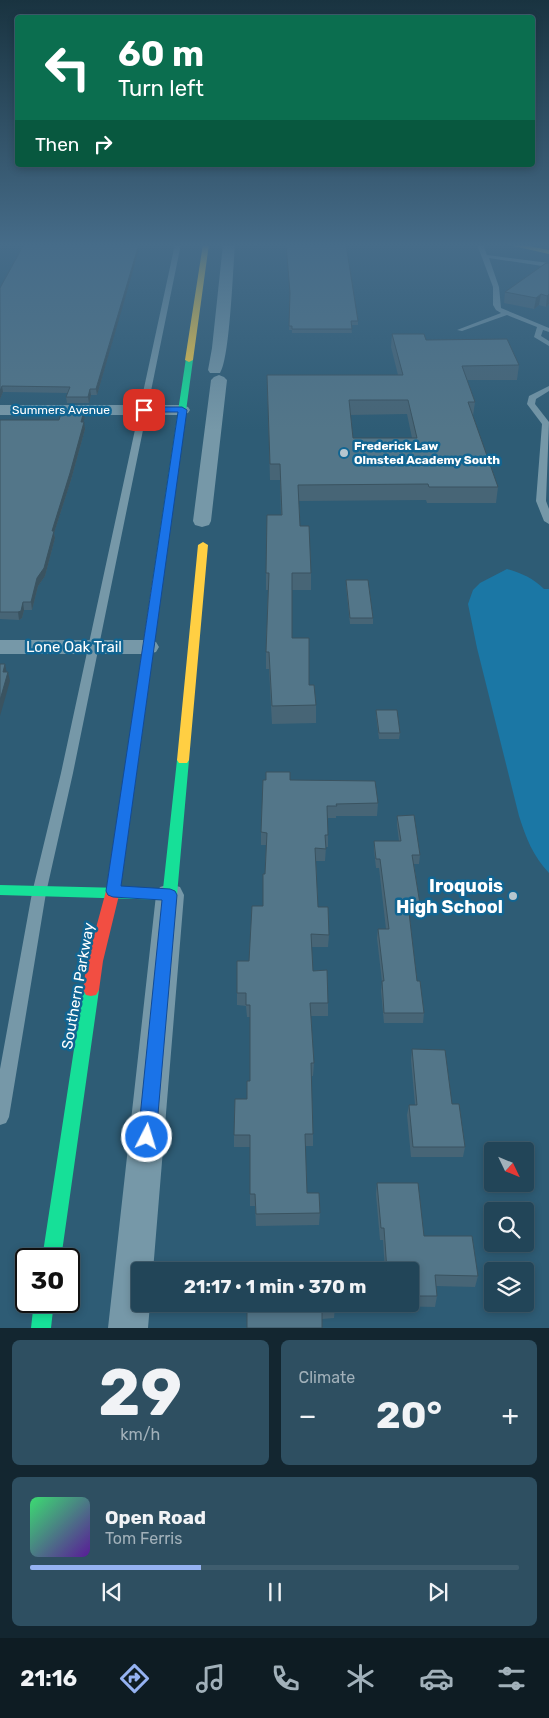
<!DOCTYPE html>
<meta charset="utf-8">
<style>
body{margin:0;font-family:Rubik,sans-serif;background:#2e4f61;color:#f1f3f6;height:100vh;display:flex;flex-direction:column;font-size:19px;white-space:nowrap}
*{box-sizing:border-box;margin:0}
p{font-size:16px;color:#a2b1ba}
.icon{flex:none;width:28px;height:28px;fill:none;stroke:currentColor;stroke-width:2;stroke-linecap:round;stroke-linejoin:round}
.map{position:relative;height:1328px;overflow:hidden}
.panel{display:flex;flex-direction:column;gap:12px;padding:12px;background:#132630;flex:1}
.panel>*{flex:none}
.guide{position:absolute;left:15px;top:15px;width:520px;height:152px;border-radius:5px;box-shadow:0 2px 8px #0003,0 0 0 1px #3f5d6e;background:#0b6e4f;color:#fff;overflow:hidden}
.needle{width:32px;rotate:133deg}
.fabs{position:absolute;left:484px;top:1142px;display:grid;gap:10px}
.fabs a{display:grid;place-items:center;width:50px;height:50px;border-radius:5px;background:#224558;box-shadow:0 2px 8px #0003,0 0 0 1px #3f5d6e;font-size:25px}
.speed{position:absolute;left:15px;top:1248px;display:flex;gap:10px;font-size:25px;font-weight:700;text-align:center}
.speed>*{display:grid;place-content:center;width:65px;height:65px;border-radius:50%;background:#224558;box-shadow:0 2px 8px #0003,0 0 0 1px #3f5d6e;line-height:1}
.speed .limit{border:2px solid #111;border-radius:8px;background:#fff;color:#111}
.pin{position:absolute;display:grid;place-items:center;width:42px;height:42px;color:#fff;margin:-21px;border-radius:10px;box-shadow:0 2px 8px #0006}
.me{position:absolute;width:55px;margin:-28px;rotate:5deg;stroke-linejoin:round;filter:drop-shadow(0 0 4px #0008)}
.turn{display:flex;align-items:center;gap:18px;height:105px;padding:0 20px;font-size:22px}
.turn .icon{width:65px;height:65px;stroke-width:2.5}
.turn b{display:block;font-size:35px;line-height:42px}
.then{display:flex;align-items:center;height:48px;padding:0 20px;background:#0003;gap:10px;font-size:19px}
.big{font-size:38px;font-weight:700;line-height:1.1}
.panel .widget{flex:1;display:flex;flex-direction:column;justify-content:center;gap:8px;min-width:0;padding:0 18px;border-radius:8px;background:#2e4f61}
.panel .dial{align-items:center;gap:0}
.dial b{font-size:65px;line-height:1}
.song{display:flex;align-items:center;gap:15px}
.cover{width:60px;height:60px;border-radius:8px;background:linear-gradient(135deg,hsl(140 70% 55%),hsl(270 70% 35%))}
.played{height:5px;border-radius:2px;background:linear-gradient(90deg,#95b2f1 35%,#3f5d6e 35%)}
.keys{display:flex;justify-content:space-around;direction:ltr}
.heat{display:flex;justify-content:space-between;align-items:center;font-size:28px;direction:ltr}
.panel .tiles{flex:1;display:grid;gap:12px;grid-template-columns:1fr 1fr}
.widget:last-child{grid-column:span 2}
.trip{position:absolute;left:131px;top:1262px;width:288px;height:50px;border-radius:5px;background:#224558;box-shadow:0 2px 8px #0003,0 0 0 1px #3f5d6e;font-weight:700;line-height:50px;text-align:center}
.tabs{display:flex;height:80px;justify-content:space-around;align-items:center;background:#0e1c23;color:#a2b1ba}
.tabs .icon{width:35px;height:35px}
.tabs .on{color:#95b2f1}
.tabs b{font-size:22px;color:#f1f3f6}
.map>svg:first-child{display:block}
.green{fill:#1b77a5}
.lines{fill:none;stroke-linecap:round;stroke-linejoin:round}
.lane{fill:#7698a8;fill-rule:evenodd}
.street{fill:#7698a8;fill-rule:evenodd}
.fast{fill:#16e098;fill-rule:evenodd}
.slow{fill:#ffcf43;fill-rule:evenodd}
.jam{fill:#f24e42;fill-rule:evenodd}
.wall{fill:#476576;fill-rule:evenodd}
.shaded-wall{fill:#3a5360}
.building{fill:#537689;stroke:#3a5360;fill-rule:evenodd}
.route{fill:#1a73e8;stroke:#114b97}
.poi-dot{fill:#b6c6cf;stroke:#116592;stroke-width:2}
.labels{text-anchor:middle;stroke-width:5;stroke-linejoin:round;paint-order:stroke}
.far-street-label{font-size:12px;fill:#fff;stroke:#116592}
.far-poi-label{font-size:12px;font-weight:bold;fill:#fff;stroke:#116592;text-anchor:start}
.street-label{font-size:15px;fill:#fff;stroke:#116592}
.near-poi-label{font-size:18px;font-weight:bold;fill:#fff;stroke:#116592;text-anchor:end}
</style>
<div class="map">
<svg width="549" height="1328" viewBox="0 0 549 1328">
<rect width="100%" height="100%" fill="#2e5c75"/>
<!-- green -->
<path class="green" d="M507,569C521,573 533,578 544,589H549V873C533,856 526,838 519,816L477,648L468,604L473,590L480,583Z"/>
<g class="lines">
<!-- lane -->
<path class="lane" d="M175,244H181L73,773L46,893L9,1117L6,1123L0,1125V1069L32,893L61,773Z
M479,244H485L484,247L487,255L549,263V267L489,258L499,287L501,308L549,328V332L543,330L541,336L549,341V346L534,337L537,327L507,315L462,331L457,330L501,313L496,310L493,305V287L478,247Z
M549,386V391L536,399L535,404L549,422L546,501L549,509V524L544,521L536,501L542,424L527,404L529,396Z"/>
<!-- street -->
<path class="street" d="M223,244H235C233,267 230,359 220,373H210L208,370L212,348Z
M219,375L224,377L227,380L211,521L209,525L202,527L195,525L193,521L211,380L214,377Z
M0,405H182L188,407L190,410L188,413L182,415H0Z
M0,640H148L156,642L159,647L156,652L148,654H0Z
M170,884L180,887L184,895L153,1271H140V1304H150L148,1328H108L156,895L160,887Z"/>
<!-- fast -->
<path class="fast" d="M186,358L193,360L163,578L158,581L153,578Z
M183,756L187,757L189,760L177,895L175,899L170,900L0,895V885L163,889L177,760L179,757Z
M91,984L96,985L99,990L61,1259H42L83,990L86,985Z
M34,1301H54L51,1328H31Z"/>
<!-- slow -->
<path class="slow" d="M203,244H209L193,360L189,362L185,360Z
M505,244H519L549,250V254Z
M203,542L208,545L189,760L187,763H179L177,760L198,545Z
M158,575L163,578L135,782L134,785H124L123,782L153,578Z"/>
<!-- jam -->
<path class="jam" d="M129,778L134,779L135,782L120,891L103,961L99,990L96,995L91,996L86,995L83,990L87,961L106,891L123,782L124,779Z"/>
</g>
<!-- wall -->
<path class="wall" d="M24,244H140L97,395H91L89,403H67L66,397L68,393L3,392L0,399L17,257Z
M546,263L549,304L546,307L539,305L534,309L504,303L505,292Z
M290,298L358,321V325H351L352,333H292V330H289Z
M392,334L426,340L519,365L517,380H467L475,402L473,416L498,487L496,503H427L426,500L299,501L300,526L311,573V590H292V638L316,705V723L272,724L269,669H266V652L268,590H266V573L281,515L280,480H270L267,375H398L391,347ZM407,414L412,438H353L350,415Z
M84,411L85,417L83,422L85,429L71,480L54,533L55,538L45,576L38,586L32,610H24L22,618L19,620L0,619V420H59Z
M346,580L373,618V624H350L346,586Z
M376,710L400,733L399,739H379L376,715Z
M290,780L378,803L377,816H336V818H328V847H326L325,861H316L318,907L329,935L328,947H311L313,971L328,1003V1016H311L314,1063L313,1076H311L313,1134V1146H305L307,1193L320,1213L319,1225L256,1226L255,1206H250V1147H234V1135L247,1099L250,1081V1017H247L246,1006L237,1005V993L249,961L263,906L265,874L266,845H261V832Z
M397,816L420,855L419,864H414L420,904L419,913H409L417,981L424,1013L423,1023H384L381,991L382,982L377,938L378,929H386L379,868H376L374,850V841H399L397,825Z
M412,1049L452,1104L465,1147L463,1157H411L407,1115L409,1105H415L411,1060Z
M377,1183L424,1236L478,1276L475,1287L436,1286L437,1296L435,1307L388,1306L387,1304H410V1271H385L383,1240H380L376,1194Z
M247,1304L335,1307L334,1318L322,1319Z"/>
<!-- shaded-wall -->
<path class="shaded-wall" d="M139,244H140L131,278L97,395L96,389Z
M541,294L539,305L534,309L536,298Z
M549,294V304L546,307L547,296Z
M2,386L3,392L0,399V391Z
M90,389L91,395L89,403L88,397Z
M84,411L85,417L81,429V422Z
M84,422L85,429L71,480L54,533L55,538L45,576L38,586L32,610L31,602L37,578Z
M23,602L24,610L22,618L19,620L18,612Z
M5,664L7,674L3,672Z
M8,672L10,681L0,716V700Z"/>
<!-- building -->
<path class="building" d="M24,244H139L96,389H90L88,397H66L70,387L2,386L0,391V288L17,257Z
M286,244H346L358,321H351L352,329H292V326H289L290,293Z
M546,263H549V294L547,296L541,294L536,298L505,292Z
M392,334H424L426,340L507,339L519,365L462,366L475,402H468L498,487H429L428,484L298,485L300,526H309L311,573H292V638H309V685H314L316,705L272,706L269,652H266L269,573H266L267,515H282L280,464H270L267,375H403ZM349,400H408L417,438H353Z
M62,411H84L81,422H84L70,473L52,531H54L44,568L37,578L31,602H23L21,611L18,612H0V420H59Z
M346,580H368L373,618H350Z
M0,664H5L3,672H8L0,700Z
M376,710H397L400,733H379Z
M266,772H290V780L375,781L378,803L336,804L337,806H327L328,835H325L326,849L315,848L318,907H328L329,935L311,934L313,971L327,970L328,1003H310L314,1063H311L313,1134H305L307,1193H319L320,1213L256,1214L255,1194H250V1135H234L235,1099H247V1081H250V1005H246V993H237V961H249L252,906H263V874H265L267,833L261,832L263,780H266Z
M414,815L420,855H412L420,904H408L417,981H420L424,1013H384L382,981H384L378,929H389L380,859H376L374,841H401L397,816Z
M412,1049L445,1050L452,1104H459L465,1147H413L409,1105H417Z
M377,1183H418L424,1236H472L478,1276L435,1275L437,1296H410V1271H387L384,1228H381Z
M247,1304H335V1307L322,1308V1328H247Z"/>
<!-- sky -->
<linearGradient id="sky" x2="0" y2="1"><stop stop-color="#193340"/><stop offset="0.57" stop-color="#466c89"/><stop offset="1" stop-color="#466c89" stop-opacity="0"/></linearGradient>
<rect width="549" height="430" fill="url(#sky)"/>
<!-- route -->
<path class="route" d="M182,407L187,410L121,886L170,889L175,891L177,895L156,1137L153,1142L147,1145L141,1142L138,1137L162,900L113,897L108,895L106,891L178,412H144L140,410L144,407Z"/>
<!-- markers -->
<g class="poi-dot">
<circle cx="344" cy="453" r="5"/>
<circle cx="513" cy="896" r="5"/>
</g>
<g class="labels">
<!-- far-street labels -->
<g class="far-street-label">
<text x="61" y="414">Summers Avenue</text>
</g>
<!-- far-poi labels -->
<g class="far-poi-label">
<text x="354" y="450">Frederick Law<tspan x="354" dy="14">Olmsted Academy South</tspan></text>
</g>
<!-- street labels -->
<g class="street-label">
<text x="74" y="652">Lone Oak Trail</text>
<text transform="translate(78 986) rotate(-80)" y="5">Southern Parkway</text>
</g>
<!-- near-poi labels -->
<g class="near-poi-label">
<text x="503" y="892">Iroquois<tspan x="503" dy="21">High School</tspan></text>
</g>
</g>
</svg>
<div class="fabs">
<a><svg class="needle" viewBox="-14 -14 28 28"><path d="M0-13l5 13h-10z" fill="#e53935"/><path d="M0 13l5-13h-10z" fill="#a2b1ba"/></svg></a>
<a><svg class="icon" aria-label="search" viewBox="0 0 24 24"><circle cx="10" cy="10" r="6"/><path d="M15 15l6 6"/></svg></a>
<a><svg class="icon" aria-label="layers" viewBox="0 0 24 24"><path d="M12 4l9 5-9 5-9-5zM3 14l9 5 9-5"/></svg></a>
</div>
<div class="speed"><div class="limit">30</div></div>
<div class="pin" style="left:144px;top:410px;background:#d93025"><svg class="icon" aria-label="arrive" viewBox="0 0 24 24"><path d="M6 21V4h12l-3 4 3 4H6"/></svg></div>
<svg class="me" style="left:147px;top:1137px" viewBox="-20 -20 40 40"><circle r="17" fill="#1a73e8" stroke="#fff" stroke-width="3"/><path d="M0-11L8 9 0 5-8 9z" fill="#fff"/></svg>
<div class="trip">21:17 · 1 min · 370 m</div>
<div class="guide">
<div class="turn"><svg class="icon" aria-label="left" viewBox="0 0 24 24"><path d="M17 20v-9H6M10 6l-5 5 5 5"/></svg><div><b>60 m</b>Turn left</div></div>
<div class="then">Then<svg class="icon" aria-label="right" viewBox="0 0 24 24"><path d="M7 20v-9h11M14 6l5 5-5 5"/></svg></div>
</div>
</div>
<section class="panel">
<div class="tiles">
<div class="widget dial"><b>29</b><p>km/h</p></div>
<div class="widget"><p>Climate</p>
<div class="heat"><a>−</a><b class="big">20°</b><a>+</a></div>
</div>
<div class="widget">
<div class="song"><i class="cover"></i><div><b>Open Road</b><p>Tom Ferris</p></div></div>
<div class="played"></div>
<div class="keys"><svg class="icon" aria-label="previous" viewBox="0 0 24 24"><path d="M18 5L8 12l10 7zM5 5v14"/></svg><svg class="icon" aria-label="pause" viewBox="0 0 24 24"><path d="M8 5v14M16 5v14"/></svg><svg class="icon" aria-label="next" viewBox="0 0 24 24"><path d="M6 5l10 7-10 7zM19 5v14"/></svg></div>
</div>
</div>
</section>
<nav class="tabs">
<b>21:16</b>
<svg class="icon on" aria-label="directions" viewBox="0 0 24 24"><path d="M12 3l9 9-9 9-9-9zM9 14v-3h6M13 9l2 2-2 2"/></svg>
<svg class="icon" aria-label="music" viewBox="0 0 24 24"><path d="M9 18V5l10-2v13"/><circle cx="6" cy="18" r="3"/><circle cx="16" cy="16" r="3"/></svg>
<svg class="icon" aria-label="phone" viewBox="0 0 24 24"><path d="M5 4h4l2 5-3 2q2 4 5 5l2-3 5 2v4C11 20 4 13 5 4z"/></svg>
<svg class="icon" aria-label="climate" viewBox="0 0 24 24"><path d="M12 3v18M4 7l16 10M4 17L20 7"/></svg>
<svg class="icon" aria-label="car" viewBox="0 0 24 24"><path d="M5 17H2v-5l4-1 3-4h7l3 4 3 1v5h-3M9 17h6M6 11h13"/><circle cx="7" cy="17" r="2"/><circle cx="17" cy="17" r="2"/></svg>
<svg class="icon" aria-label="filters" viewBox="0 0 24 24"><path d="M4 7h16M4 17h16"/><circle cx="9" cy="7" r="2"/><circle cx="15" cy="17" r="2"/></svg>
</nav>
